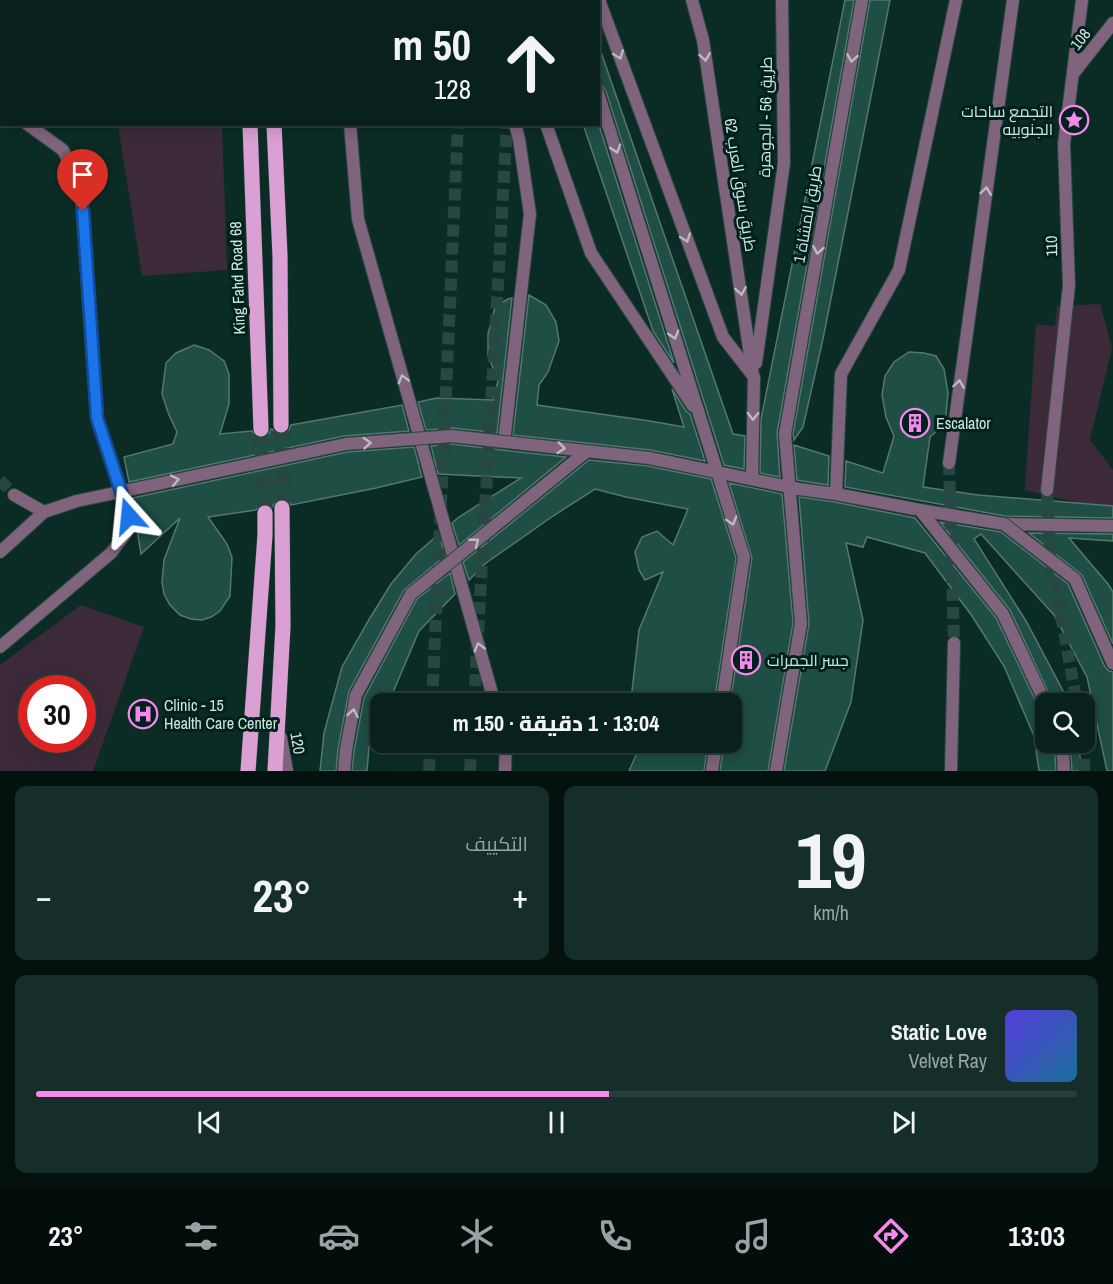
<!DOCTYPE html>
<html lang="ar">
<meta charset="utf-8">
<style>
body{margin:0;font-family:"Archivo Narrow",Cairo,sans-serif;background:#162e29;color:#f1f3f6;direction:rtl;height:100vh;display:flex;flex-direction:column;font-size:22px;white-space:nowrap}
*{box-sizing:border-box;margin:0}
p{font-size:20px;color:#98a3a3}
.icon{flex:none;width:33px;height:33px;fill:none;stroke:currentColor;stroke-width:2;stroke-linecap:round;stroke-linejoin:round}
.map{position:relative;height:771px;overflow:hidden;direction:ltr}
.side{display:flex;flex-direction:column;gap:15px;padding:15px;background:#04120f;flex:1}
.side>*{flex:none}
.top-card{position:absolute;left:0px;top:0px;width:600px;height:126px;box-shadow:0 3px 15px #0003,0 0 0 2px #293e3b;direction:rtl;background:#08211c;color:#f1f3f6;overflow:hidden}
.controls{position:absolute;left:1035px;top:693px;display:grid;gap:12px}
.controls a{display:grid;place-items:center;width:60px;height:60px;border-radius:12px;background:#08211c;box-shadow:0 3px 15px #0003,0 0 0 2px #293e3b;font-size:30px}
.speed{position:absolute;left:18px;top:675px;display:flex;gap:12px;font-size:30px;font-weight:700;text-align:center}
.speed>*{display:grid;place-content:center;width:78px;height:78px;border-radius:50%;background:#08211c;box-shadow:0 3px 15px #0003,0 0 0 2px #293e3b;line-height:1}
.speed .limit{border:9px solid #d22;background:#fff;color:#111}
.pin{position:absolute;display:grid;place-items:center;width:51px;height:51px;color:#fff;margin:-62px -26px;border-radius:50% 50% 50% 0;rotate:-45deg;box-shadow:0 0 6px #0007}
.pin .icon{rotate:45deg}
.me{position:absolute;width:66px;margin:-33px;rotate:342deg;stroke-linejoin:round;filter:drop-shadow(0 0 4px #0008)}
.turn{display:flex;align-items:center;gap:21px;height:126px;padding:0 30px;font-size:27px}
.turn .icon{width:78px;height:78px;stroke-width:2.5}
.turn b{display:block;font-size:42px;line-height:51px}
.big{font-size:45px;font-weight:800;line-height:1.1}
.side .card{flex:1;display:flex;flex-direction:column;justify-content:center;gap:9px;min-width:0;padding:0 21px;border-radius:12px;background:#162e29}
.side .dial{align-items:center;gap:0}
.dial b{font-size:78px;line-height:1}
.song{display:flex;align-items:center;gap:18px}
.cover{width:72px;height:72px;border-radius:9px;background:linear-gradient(135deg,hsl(250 70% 55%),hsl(200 70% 35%))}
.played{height:6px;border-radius:3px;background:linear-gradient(90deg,#f788eb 55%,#293e3b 55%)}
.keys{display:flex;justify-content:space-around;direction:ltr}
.heat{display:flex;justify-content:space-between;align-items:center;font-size:33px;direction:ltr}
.side .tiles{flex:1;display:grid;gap:15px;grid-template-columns:1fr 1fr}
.card:last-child{grid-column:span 2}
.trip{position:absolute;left:370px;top:693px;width:372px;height:60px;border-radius:12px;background:#08211c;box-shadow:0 3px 15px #0003,0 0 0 2px #293e3b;font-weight:800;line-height:60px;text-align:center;direction:rtl}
.menu{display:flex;height:96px;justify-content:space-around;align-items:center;background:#030d0b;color:#98a3a3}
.menu .icon{width:42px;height:42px}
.menu .selected{color:#f788eb}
.menu b{font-size:27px;color:#f1f3f6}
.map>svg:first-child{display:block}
.green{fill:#3c2a39;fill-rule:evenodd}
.building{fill:#1e4e44;stroke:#56776f;stroke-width:1.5}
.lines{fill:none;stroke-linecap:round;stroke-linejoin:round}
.pedestrian-tunnel{stroke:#294741;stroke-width:12;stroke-dasharray:12 6;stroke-linecap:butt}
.minor-tunnel{stroke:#294741;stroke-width:12;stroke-dasharray:12 6;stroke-linecap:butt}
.primary-tunnel{stroke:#294741;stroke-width:15;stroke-dasharray:15 8;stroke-linecap:butt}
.pedestrian-casing{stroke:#2b4943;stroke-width:14}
.minor-casing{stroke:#2b4943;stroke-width:14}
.primary-casing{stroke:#2b4943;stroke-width:16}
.pedestrian{stroke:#80637c;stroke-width:12}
.minor{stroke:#80637c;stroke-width:12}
.primary{stroke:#dba0d3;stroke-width:15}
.pedestrian-bridge-casing{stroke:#2b4943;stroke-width:14;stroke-linecap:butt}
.pedestrian-bridge{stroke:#80637c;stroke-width:12}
.oneway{stroke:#b9bdc1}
.route-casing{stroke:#114b97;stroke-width:15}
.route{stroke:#1a73e8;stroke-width:10}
.labels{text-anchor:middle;stroke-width:6;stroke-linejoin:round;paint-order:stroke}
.street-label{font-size:16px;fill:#d1e3de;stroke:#01221c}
.poi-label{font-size:16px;fill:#d1e3de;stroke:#01221c;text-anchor:start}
</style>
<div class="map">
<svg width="1113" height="771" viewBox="0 0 1113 771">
<rect width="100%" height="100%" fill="#0b2c25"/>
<!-- green -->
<path class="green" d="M118,125H222L227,270L142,276Z
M1100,304L1112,348L1090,440L1113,470V511L1025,490L1036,324L1055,326L1057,306Z
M81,605L144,627L93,771H0V665ZM32,688H82V740H32Z"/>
<!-- building -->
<path class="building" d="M845,0H854L777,433L780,477L760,473L761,419Z
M870,0H890L823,339L803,427L794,440L793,434Z
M601,52L733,434L745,436L744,469L724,465L606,91L603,87L598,85V53Z
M598,122L674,363L653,331L583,124H598Z
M529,295L546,305L556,322L559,341L548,372L539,385L537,405L650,421L684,427L672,389L686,411L690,414L705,461L650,450L513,435Z
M512,298L497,433L453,428L426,430L418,402L437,398L493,400L498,381L488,355V334L495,307L508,299Z
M194,345L209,350L224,361L229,374V404L220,434L252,431L256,437L262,439L269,434L271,429H272L277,434L282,435L289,430L291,425L402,405L409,431L344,436L129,482L124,457L173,444L177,432L169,415L162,394L166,363L176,353Z
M909,352L924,353L936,356L944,369L948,393L946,415L940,428L930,437L923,487L978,495L1113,506V518L1005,516L845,487L846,461L883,473L894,436L886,417L882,395L885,376L894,362Z
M452,444L502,450L566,457L459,545L452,523L459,517L521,478L438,474L431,446Z
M794,445L829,456L828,485L797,480Z
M414,447L422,477L376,488L291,505L287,500L281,498L277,500L272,507L269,504L264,503L260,505L256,510L208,517L227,544L232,557L230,596L220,611L211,617L202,620L191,619L180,615L170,605L164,594L162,582L164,560L180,518L141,554L136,523L137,514L132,498L347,452Z
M589,460L648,466L711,479L736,558L714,704H634L632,691L639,630L663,572L645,580L639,570L635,552L642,537L657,531L673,545L688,509L626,497L595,489L553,516L486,563L469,580L463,562Z
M729,483L782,494L793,623L768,771H720L724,742H732V704H730L752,558Z
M799,497L835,502L915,518L996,618L1039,708L1042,711L1046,712V742H1054L1056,771H1039L1034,736L1004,666L972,616L925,553L867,537L863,547L846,543L863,620L851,702L825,771H784L809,624Z
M940,522L1001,532L1068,584L1105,667L1109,671L1113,672V771H1107L1087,677L1054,615L981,534L974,539L1026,621L1070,704H1054L1010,610Z
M1029,533L1113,534V541L1069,538L1108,584L1113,592V644L1082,575Z
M439,534L445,556L404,590L349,691L338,749L336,771H320L324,733L342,667L370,618L391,584L416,554Z
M450,573L455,594L419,631L388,704H381V719L369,747L367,771H352L354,751L364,698L417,599Z
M642,742H708L704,771H629Z
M1070,742H1077L1083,771H1072Z"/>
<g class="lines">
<!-- pedestrian-tunnel -->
<path class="pedestrian-tunnel" d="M949,463L954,643
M0,480L14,495"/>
<!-- minor-tunnel -->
<path class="minor-tunnel" d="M463,2V0
M514,2V0
M1047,490L1050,554L1077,704
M432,704L458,124
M474,704L507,124
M429,771L431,742
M470,771L472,742
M1084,771L1085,749L1084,742"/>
<!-- primary-tunnel -->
<path class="primary-tunnel" d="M281,425L282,508
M261,429L265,513"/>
<!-- pedestrian casing -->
<g class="pedestrian-casing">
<path id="pedestrian" d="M339,0V2
M479,0V2
M503,0V2
M569,0L570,2
M599,0L723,337L754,377L752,479
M692,0L703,40L753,375
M598,93L744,557L722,704
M350,124L358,219L495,704
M546,124L591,253L693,406
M756,363L784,163L782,0
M504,442L530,214L519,139L515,124
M649,458L799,489L836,494L920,510
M949,463L1013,0
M836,494L841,374L899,270L956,0
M14,495L44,512
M1004,524L1113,526
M0,552L44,512L77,501
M1062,742L1064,771
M505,771L506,742
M712,771L716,742
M776,771L801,623L785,434L862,0
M951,771L954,643"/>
</g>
<!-- minor casing -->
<g class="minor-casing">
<path id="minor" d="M6,0V2
M1073,74L1113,23
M0,94L2,96
M1047,490L1069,285L1064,144L1082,0
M0,647L111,553L126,533L129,516L97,418L81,187L63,150L27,124
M281,738L287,771"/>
</g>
<!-- primary casing -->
<g class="primary-casing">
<path id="primary" d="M242,0V2
M269,0V2
M250,124L261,429
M274,124L280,256L281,425
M248,771L265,535V513
M275,771L283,626L282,508"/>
</g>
<!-- pedestrian -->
<use href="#pedestrian" class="pedestrian"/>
<!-- minor -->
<use href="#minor" class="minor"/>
<!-- primary -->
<use href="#primary" class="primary"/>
<!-- pedestrian-bridge casing -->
<g class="pedestrian-bridge-casing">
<path id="pedestrian-bridge" d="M77,501L346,444L452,436L649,458
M920,510L1004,524L1075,579L1113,664
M920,510L1003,614L1046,704
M344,771L346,750L356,695L411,594L587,451"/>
</g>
<!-- pedestrian-bridge -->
<use href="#pedestrian-bridge" class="pedestrian-bridge"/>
</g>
<!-- one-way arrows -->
<defs><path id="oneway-chevron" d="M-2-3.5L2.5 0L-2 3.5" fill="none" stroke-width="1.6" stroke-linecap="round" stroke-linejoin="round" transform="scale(1.5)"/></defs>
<g class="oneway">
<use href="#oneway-chevron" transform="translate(619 55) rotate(70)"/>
<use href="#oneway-chevron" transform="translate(705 57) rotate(81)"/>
<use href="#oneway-chevron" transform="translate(852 58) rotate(100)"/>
<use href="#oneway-chevron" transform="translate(616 149) rotate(73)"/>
<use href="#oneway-chevron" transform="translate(986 191) rotate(-82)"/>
<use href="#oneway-chevron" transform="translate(686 238) rotate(70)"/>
<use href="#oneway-chevron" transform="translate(818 250) rotate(100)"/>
<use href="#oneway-chevron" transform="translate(741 291) rotate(81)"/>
<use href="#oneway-chevron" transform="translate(674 335) rotate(73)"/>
<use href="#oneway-chevron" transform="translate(403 379) rotate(-106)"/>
<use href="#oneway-chevron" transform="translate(959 384) rotate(-82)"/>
<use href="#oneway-chevron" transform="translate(753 416) rotate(91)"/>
<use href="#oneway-chevron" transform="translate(367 443) rotate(-4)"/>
<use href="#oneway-chevron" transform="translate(561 448) rotate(6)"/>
<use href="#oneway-chevron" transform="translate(175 480) rotate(-12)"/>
<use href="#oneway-chevron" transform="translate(732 521) rotate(73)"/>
<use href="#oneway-chevron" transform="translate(475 542) rotate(-39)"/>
<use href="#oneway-chevron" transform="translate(479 647) rotate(-106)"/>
<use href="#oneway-chevron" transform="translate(353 713) rotate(-80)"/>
</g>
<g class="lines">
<!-- route casing -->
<g class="route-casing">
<path id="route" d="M83,211L97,418L129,516"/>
</g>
<!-- route -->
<use href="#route" class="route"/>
</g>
<!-- icons -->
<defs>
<g id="sight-ring" transform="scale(1.5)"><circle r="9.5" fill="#01221c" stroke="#f788eb" stroke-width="1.5"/><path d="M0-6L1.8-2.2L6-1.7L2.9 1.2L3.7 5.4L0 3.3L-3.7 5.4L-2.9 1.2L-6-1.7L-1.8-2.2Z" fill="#f788eb"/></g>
<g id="building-ring" transform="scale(1.5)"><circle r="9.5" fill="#01221c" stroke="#f788eb" stroke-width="1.5"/><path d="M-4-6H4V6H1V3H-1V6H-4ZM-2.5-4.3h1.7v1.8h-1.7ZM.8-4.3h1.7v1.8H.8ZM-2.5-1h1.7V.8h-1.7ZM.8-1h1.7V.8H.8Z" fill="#f788eb"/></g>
<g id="hospital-ring" transform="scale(1.5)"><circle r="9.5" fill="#01221c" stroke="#f788eb" stroke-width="1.5"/><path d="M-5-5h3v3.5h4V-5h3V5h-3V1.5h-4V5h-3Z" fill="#f788eb"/></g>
</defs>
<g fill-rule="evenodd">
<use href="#sight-ring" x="1074" y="120"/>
<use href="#building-ring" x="915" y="423"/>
<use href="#building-ring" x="746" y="660"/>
<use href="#hospital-ring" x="143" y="714"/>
</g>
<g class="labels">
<!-- street labels -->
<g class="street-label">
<text transform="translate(1080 39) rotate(-52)" y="6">108</text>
<text transform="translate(765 117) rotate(-89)" y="6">طريق 56 - الجوهرة</text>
<text transform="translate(741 185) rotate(81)" y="6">طريق سوق العرب 62</text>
<text transform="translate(807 214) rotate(-80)" y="6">طريق المشاة 1</text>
<text transform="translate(1051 246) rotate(-92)" y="6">110</text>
<text transform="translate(237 278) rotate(-92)" y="6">King Fahd Road 68</text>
<text transform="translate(298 743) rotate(80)" y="6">120</text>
</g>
<!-- poi labels -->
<g class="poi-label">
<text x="1053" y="117" text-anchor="end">التجمع ساحات<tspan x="1053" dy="18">الجنوبيه</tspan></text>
<text x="936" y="429">Escalator</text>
<text x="767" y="666">جسر الجمرات</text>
<text x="164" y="711">Clinic - 15<tspan x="164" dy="18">Health Care Center</tspan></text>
</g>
</g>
</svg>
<div class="controls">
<a><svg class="icon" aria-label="search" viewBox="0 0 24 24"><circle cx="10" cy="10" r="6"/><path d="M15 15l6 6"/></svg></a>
</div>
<div class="speed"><div class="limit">30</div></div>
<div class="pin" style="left:83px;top:211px;background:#d93025"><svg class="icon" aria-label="arrive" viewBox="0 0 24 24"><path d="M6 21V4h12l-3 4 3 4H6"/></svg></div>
<svg class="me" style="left:129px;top:516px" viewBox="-20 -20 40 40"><path d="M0-17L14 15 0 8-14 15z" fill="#1a73e8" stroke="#fff" stroke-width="4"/></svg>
<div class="trip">13:04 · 1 دقيقة · 150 m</div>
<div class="top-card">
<div class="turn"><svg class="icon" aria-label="ahead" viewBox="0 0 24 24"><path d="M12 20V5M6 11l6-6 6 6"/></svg><div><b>50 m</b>128</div></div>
</div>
</div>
<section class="side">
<div class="tiles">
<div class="card dial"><b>19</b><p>km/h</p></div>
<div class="card"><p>التكييف</p>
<div class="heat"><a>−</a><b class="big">23°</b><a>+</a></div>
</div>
<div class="card">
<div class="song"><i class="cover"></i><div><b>Static Love</b><p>Velvet Ray</p></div></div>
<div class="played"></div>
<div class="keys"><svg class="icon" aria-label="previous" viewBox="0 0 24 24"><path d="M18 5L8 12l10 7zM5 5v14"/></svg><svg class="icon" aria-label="pause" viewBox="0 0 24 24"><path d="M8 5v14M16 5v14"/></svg><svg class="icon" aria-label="next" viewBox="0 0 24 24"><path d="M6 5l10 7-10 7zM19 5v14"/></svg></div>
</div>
</div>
</section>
<nav class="menu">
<b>13:03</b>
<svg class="icon selected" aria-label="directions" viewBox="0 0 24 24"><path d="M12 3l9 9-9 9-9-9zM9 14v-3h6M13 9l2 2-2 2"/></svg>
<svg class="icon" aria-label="music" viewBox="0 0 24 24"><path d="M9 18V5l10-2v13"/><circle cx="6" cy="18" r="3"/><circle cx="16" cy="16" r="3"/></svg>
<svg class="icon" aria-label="phone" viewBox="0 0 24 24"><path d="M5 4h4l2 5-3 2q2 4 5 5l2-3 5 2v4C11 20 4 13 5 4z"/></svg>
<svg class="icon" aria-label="climate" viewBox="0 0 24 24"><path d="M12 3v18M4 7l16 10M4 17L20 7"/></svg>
<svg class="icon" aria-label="car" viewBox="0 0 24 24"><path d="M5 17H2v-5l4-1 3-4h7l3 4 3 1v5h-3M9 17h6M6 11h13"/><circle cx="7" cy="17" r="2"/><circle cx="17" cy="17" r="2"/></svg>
<svg class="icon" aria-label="filters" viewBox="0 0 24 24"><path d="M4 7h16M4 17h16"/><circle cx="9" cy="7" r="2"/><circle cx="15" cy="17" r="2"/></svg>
<b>23°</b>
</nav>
